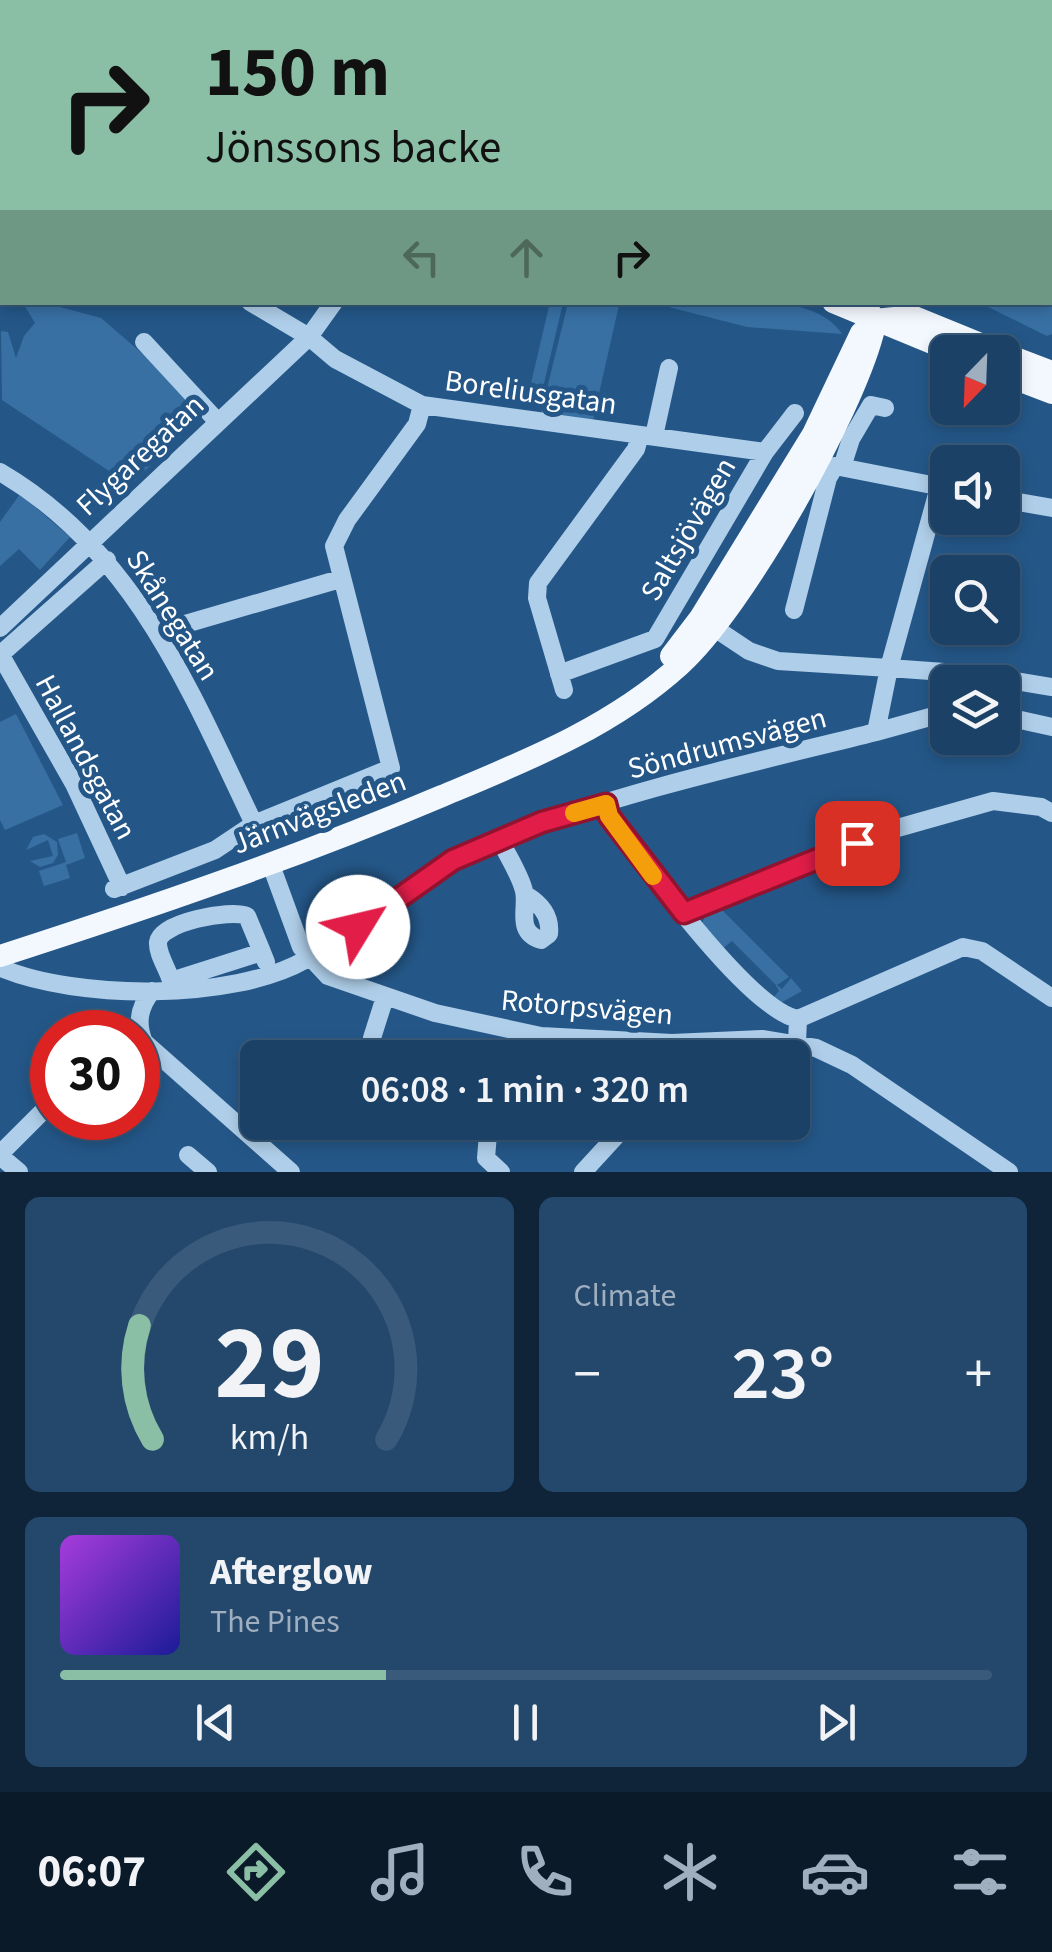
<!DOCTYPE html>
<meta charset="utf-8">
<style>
body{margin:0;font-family:"Source Sans 3",sans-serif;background:#24486c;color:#f1f3f6;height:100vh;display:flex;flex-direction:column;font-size:38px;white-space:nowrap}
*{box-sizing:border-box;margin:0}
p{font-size:32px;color:#a0afbf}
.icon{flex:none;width:55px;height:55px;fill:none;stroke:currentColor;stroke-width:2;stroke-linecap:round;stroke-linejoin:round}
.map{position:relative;height:1172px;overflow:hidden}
.panel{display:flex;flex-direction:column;gap:25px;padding:25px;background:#0f2438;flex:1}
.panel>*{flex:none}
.top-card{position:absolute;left:0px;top:0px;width:1052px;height:305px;box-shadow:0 5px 15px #0003,0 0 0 2px #395a7a;background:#8abfa5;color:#111;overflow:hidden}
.needle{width:65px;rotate:203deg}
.fabs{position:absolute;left:930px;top:335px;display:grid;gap:20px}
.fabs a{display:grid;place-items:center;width:90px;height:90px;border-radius:15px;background:#1b4166;box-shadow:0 5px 15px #0003,0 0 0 2px #395a7a;font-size:50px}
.speed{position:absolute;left:30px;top:1010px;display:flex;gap:20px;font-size:50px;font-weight:700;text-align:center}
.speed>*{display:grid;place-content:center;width:130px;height:130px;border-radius:50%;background:#1b4166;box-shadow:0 5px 15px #0003,0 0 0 2px #395a7a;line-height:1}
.speed .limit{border:15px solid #d22;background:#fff;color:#111}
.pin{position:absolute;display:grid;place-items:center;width:85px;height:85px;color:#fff;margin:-42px;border-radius:20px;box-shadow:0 5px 15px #0006}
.me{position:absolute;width:110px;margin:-55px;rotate:54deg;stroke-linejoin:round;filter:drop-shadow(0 0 8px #0008)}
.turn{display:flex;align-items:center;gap:35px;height:210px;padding:0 40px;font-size:45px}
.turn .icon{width:130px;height:130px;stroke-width:2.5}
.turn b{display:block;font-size:70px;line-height:85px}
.lanes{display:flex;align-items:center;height:95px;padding:0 40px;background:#0003;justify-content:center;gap:50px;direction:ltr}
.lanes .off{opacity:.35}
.big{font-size:75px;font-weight:600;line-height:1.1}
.panel .card{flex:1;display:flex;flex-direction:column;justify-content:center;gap:15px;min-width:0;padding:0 35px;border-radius:15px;background:#24486c}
.panel .dial{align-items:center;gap:0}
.dial svg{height:260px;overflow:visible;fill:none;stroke:#395a7a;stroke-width:7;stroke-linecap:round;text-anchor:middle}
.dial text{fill:#f1f3f6;stroke:none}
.song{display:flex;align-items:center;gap:30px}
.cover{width:120px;height:120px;border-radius:15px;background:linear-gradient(135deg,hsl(280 70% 55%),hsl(240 70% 35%))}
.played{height:10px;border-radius:5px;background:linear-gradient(90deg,#8abfa5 35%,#395a7a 35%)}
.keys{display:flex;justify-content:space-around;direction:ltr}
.heat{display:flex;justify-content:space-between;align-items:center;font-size:55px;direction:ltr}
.panel .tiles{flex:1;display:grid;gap:25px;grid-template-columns:1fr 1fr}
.card:last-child{grid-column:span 2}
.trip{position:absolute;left:240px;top:1040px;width:570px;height:100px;border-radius:15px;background:#1b4166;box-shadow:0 5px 15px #0003,0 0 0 2px #395a7a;font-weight:600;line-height:100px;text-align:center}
.tabs{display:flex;height:160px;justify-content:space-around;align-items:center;background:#0b1a29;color:#a0afbf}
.tabs .icon{width:70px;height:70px}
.tabs .current{color:#8abfa5}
.tabs b{font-size:45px;color:#f1f3f6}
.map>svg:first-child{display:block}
.green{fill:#3870a4}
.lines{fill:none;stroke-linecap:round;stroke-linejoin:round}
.stream{stroke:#a4c9ea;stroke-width:4}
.minor{stroke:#afcee9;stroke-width:18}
.major{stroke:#f3f8fe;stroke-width:22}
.route-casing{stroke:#92132f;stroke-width:25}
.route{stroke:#e11d48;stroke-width:18}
.slow{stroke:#f59e0b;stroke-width:18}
.labels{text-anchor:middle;stroke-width:10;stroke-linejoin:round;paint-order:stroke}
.street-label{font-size:30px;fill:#fff;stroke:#245788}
</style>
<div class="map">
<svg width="1052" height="1172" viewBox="0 0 1052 1172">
<rect width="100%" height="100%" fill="#245788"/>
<!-- green -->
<path class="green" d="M733,0H1052V334L1047,336L980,303L1050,302V2Z
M550,302L563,303L540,400L528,396Z
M611,302L619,305L593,420L541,413L568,303Z
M23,303H45L101,318L159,368L201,417L125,490L109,471L2,400L1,331L8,332L16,358L24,336L35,323Z
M653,303C702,302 813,287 842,334L747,327Z
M20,494L70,537L40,570L19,549L0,566V522Z
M16,714L63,805L5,830L0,820V722Z
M77,833L85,858L66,865L70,878L44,886L39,871L66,862L58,839Z
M44,834L57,842L58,855L53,863L40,867L30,861L53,856L48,840L26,850L33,837Z
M720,908L789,977L777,985L782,989L791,978L802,991L775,1006L772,999L779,991L775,984L732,941L721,950L702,924L706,912Z"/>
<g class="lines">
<!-- stream -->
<path class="stream" d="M840,0L845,2
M918,0L923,2
M741,2V0
M951,2L953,0
M1050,111L1052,112"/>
<!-- minor -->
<path class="minor" d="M287,0L295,2
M455,0L464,2
M244,2V0
M407,2V0
M0,64H2
M0,223L2,224
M250,302L309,337L335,359L422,405L765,452
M144,342L217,421
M654,436L669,368
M842,467L851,439L871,405L885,408
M0,472C134,550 190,690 254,824
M1002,499L1052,508
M794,610L828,478L835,466L947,488
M704,621L749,651L778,661L889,668L939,487
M0,628L309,337L334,302
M158,632L340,579
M0,654L74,784L122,887
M1,654L107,560
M559,674L655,639L765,452L795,413
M564,690L537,598L538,583L636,449L640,435
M1002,716L1052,727
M876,732L948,712
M606,804L609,816C642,861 749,1010 798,1019L797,1043
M499,838C507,855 520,874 524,891C528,908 515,932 541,940L549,934C551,916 541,904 526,895
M271,865L301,947L328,976L435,1013L541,1036L672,1043L762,1039L816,1048L852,1065L1009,1172
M114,889L215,850L254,824L391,768L334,546L347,520L417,424L422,405
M684,913L887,831L993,801L1041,807L1052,813
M1,968C77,1000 233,1001 305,960C374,922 430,865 504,837C624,791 752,763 876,732L889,668L972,674L1052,687
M174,980L262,952L266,962
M171,981C168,969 157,954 158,942C161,922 230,909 247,916L262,952
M152,991C139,1007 136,1023 144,1042L291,1172
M798,1019L963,947L982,951L1052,998
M372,1058V1038L385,997
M489,1122L486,1158L501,1172
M0,1154L52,1102
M188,1155L208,1172
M0,1156L19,1172
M583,1172L629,1122"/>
<!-- major -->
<path class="major" d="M0,124L2,125
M833,302L954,352
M902,312L1000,352
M1002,353L1052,372
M1002,374L1052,393
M671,656L700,618L813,434L861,333L875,320L913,316
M0,956C149,908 298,857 442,796C526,761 612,727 680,665C744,607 851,416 873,333L875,320L863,302"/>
</g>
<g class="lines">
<!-- route casing -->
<g class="route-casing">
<path id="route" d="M358,927L453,860L542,822L606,804L609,816L684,913L857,843"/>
</g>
<!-- route -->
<use href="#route" class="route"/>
<!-- slow -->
<path class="slow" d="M574,813L606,804L609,816L653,876"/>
</g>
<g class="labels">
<!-- street labels -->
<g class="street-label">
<text transform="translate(531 392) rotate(8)" y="10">Boreliusgatan</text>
<text transform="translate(140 455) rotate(-43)" y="10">Flygaregatan</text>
<text transform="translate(688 529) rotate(-60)" y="10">Saltsjövägen</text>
<text transform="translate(173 615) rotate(58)" y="10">Skånegatan</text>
<text transform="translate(727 743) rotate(-15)" y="10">Söndrumsvägen</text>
<text transform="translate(86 757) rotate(62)" y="10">Hallandsgatan</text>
<text transform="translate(319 812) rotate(-21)" y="10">Järnvägsleden</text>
<text transform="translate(587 1007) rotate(5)" y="10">Rotorpsvägen</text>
</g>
</g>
</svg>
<div class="fabs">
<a><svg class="needle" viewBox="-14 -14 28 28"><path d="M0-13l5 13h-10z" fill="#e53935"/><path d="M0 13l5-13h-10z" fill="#a0afbf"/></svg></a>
<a><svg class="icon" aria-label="sound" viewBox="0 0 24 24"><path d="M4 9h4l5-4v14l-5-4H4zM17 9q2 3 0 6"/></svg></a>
<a><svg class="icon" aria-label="search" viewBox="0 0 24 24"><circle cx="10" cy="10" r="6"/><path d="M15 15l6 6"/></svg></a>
<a><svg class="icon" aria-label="layers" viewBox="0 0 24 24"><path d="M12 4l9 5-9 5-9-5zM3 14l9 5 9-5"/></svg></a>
</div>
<div class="speed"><div class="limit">30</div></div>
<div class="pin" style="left:857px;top:843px;background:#d93025"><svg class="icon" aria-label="arrive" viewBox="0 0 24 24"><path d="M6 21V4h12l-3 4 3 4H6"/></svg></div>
<svg class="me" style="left:358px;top:927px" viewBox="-20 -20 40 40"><circle r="19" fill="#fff"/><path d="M0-13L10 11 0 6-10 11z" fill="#e11d48"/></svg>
<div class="trip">06:08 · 1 min · 320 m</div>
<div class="top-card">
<div class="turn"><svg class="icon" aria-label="right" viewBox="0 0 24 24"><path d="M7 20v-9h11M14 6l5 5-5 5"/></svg><div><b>150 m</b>Jönssons backe</div></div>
<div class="lanes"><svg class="icon off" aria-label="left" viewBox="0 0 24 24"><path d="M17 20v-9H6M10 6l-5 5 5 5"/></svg><svg class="icon off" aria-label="ahead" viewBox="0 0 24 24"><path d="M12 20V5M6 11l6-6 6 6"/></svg><svg class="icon" aria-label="right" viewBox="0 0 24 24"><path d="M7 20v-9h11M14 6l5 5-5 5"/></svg></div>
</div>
</div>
<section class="panel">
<div class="tiles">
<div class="card dial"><svg viewBox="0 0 100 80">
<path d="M14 69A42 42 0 1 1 86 69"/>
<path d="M14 69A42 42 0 0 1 10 34" stroke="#8abfa5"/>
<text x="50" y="56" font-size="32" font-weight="700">29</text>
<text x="50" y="72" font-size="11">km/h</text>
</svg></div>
<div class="card"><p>Climate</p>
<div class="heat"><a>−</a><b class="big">23°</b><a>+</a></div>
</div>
<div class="card">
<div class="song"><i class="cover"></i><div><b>Afterglow</b><p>The Pines</p></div></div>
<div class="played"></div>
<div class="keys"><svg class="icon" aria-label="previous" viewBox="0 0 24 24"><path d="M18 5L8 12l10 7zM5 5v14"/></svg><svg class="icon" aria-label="pause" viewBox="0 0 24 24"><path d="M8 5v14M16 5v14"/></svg><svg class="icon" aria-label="next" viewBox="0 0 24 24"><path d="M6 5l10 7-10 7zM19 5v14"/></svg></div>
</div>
</div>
</section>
<nav class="tabs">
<b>06:07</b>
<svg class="icon current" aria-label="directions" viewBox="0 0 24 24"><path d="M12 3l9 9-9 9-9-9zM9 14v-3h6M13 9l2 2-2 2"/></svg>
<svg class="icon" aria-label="music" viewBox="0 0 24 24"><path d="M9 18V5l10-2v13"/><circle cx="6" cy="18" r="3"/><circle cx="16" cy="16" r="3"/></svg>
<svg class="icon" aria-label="phone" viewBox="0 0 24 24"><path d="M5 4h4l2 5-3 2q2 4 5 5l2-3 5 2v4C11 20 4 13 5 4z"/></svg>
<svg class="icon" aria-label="climate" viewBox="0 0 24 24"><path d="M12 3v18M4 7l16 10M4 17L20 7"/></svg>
<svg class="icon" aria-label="car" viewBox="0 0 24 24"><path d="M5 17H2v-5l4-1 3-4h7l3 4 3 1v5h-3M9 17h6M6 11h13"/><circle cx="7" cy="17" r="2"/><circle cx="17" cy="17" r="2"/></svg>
<svg class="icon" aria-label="filters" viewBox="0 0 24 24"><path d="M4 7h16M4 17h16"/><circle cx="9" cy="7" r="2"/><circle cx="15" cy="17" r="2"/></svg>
</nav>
